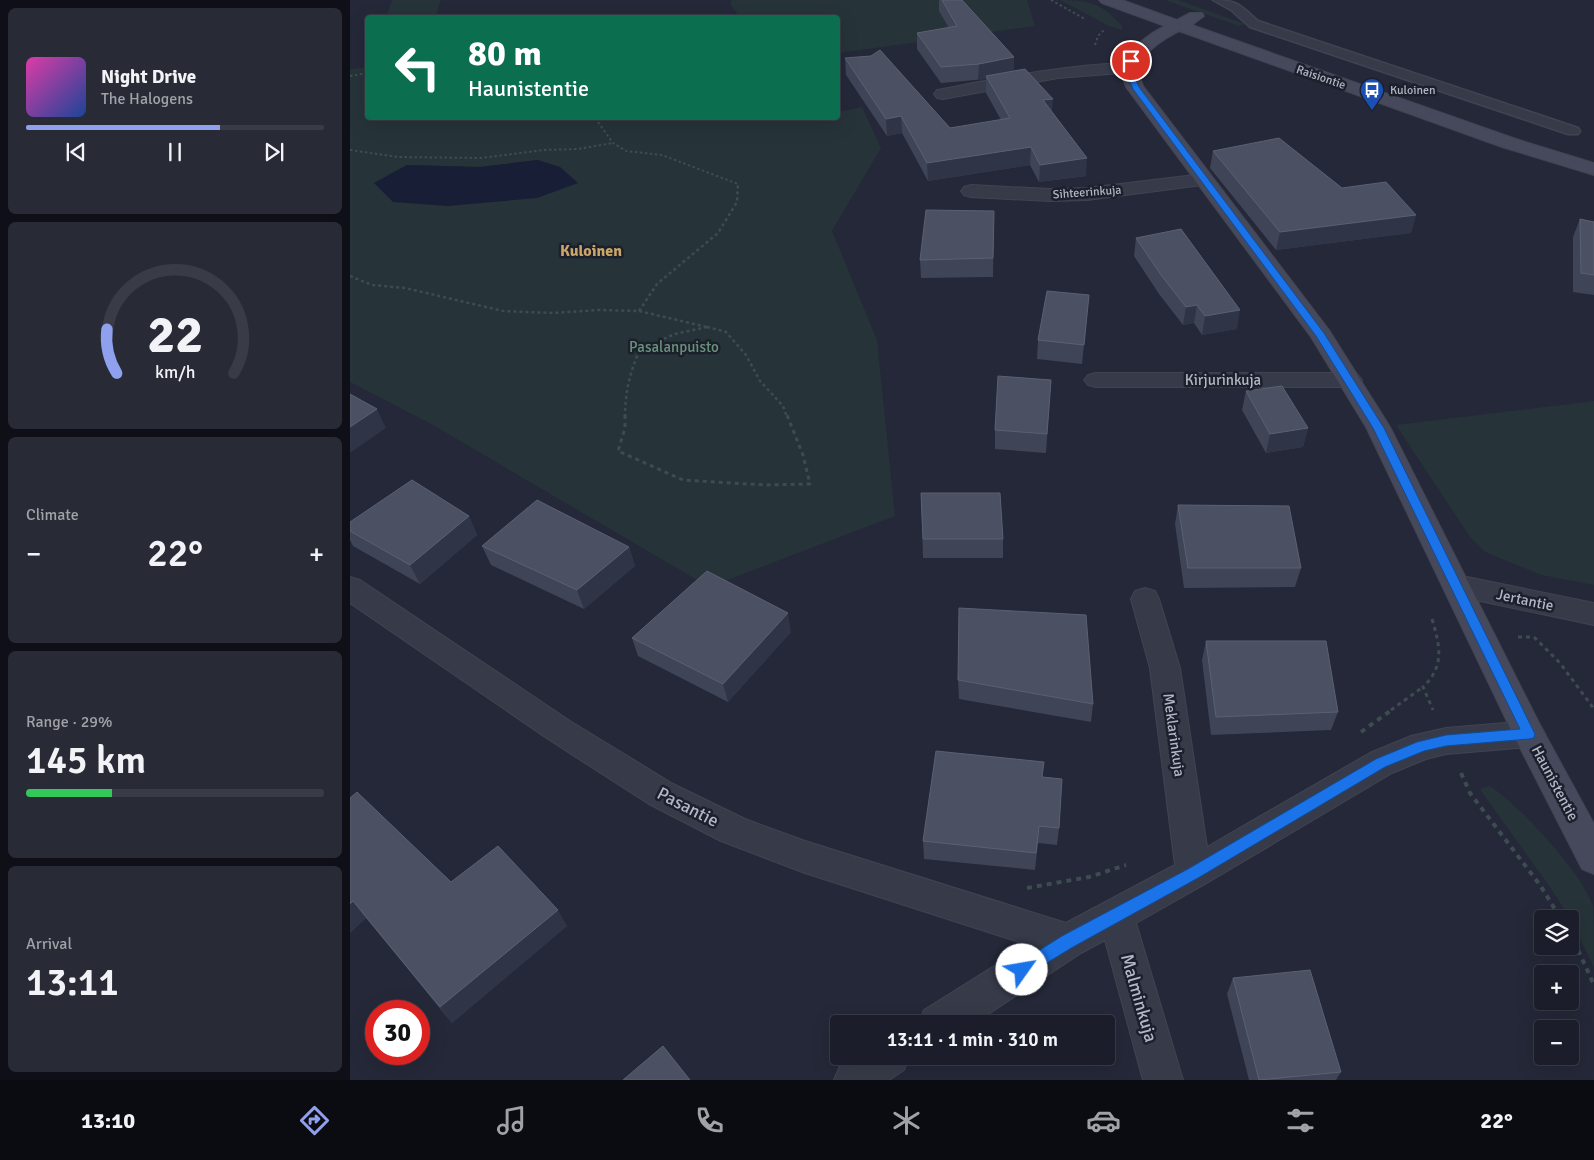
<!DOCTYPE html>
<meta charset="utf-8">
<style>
body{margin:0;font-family:Signika,sans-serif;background:#282b36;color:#f1f3f6;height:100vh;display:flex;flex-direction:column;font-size:19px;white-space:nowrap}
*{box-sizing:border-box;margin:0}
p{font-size:16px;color:#a0a2a8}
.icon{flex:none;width:28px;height:28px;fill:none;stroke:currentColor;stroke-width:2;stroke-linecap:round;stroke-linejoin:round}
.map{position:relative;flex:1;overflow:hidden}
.details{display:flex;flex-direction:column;gap:8px;padding:8px;background:#0f1017;width:350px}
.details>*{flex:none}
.banner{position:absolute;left:15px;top:15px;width:475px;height:105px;border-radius:5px;box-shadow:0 5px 20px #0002,0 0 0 1px #393c47;background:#0b6e4f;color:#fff;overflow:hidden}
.controls{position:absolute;left:1184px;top:910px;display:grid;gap:10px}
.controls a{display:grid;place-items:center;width:45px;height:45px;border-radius:5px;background:#1b1e2a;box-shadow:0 5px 20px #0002,0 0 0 1px #393c47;font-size:25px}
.speed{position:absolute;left:15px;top:1000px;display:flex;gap:10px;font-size:25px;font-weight:700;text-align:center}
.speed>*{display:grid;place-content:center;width:65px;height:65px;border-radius:50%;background:#1b1e2a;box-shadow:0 5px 20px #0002,0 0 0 1px #393c47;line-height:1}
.speed .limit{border:8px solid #d22;background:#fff;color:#111}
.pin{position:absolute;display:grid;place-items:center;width:42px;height:42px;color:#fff;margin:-21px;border:2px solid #fff;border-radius:50%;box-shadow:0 1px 5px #0007}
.me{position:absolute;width:55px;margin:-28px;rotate:58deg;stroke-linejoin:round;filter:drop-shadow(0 0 4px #0008)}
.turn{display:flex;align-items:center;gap:18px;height:105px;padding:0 20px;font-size:22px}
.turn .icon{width:65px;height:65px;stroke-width:2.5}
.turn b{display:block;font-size:35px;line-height:42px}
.big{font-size:38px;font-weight:600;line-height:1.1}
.details .tile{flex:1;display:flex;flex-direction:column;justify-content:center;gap:8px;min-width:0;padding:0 18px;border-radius:8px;background:#282b36}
.details .dial{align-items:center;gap:0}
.dial svg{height:130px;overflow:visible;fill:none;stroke:#393c47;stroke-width:7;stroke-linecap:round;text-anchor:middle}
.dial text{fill:#f1f3f6;stroke:none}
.song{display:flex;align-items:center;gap:15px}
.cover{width:60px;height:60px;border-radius:8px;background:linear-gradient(135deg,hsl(320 70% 55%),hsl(220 70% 35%))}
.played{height:5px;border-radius:2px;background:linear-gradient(90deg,#8ea0ee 65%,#393c47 65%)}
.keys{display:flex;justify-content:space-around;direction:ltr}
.heat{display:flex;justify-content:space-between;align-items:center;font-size:28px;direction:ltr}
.charge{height:8px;border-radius:4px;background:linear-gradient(90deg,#34c759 29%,#393c47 0)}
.trip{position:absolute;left:480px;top:1015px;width:285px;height:50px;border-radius:5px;background:#1b1e2a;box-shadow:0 5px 20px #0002,0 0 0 1px #393c47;font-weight:600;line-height:50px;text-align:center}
.menu{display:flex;height:80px;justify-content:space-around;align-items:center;background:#0b0c11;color:#a0a2a8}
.menu .icon{width:35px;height:35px}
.menu .active{color:#8ea0ee}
.menu b{font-size:22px;color:#f1f3f6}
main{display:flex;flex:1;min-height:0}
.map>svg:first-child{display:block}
.green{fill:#263339;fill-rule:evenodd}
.water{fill:#181e35}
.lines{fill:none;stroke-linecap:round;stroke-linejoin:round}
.lane-casing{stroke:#404452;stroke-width:3}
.street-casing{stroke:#404452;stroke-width:2}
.secondary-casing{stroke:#404452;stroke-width:2}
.path-far3{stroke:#3e4c51;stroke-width:2;stroke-dasharray:2.5 2.5;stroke-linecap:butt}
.path-far2{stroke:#3e4c51;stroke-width:2.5;stroke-dasharray:3 3;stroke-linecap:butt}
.path-far1{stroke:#3e4c51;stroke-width:3;stroke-dasharray:4 4;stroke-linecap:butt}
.path{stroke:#3e4c51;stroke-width:4;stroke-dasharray:5 5;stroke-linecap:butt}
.lane{fill:#373b49;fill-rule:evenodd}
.street{fill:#373b49;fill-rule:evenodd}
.secondary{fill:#46495b;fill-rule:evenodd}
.wall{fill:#3f4557}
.shaded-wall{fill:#2f3446}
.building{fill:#4b5163;stroke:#5b6172}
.route{fill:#1a73e8;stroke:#114b97}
.labels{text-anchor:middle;stroke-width:5;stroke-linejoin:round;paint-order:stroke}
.far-street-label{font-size:12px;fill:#b2b6c5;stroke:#1c202d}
.far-poi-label{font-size:12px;fill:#b2b6c5;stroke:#1c202d;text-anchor:start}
.park-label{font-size:15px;fill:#6b937c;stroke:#1c202d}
.street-label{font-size:15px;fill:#b2b6c5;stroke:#1c202d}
.far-district-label{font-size:16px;font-weight:bold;fill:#caa668;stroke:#1c202d}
.near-street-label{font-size:18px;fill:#b2b6c5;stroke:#1c202d}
</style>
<main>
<section class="details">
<div class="tile">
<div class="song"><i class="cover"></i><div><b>Night Drive</b><p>The Halogens</p></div></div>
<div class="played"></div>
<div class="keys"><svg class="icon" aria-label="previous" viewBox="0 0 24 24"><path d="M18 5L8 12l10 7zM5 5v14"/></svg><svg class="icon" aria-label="pause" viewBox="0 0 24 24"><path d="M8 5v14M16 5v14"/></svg><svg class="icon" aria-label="next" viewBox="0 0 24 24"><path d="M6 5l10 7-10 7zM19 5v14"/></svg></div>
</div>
<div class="tile dial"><svg viewBox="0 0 100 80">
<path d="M14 69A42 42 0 1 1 86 69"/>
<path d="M14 69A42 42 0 0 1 8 42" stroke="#8ea0ee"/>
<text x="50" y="56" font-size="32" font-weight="700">22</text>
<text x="50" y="72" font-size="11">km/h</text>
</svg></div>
<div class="tile"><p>Climate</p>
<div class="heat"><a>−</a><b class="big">22°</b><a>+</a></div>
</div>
<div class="tile"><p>Range · 29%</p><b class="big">145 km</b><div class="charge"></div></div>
<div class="tile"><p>Arrival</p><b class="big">13:11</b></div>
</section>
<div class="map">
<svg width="1244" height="1080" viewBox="0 0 1244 1080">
<rect width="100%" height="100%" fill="#242838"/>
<!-- green -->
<path class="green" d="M42,0H91L85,17H36Z
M382,0H677L685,26L488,53V18L390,17L380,4Z
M710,0C741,0 751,3 772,26V30L759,26Z
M815,0H828L895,24L889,26Z
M17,67L18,118H488V112L512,107L531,148L482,231L527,340L545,516L359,587L81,424L0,382V69ZM188,160L24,183L57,165L130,167Z
M1244,401V585L1191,575L1135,552L1120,537L1046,425Z
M1140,786C1171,807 1231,871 1243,906C1244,917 1244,953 1244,967L1220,919L1202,890L1131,791V788Z"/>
<!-- water -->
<path class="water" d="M188,160L210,167L228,183L187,198L98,206L43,202L24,183L57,165L130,167Z"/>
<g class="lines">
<!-- lane casing -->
<g class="lane-casing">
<path id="lane" d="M863,0C888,0 891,6 908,21L1228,128L1230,131L1228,134H1218L900,27L881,10Z"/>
</g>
<!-- street casing -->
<g class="street-casing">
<path id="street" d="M778,63L784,64L787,68L784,72L708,78L593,99L587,98L584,94L587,90L593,89C655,77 715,65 778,63Z
M853,174L860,176L863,180L860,184L737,200L700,201L621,197L614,195L611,191L614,187L621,185L700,189L737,188Z
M746,373H1000L1008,375L1012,380L1008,385L1000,387H746L738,385L734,380L738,375Z
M1107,575L1244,603V625L1097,594L1093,586L1097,578Z
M0,577L10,580L220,721L323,784L395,819L455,841L716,923L825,865L800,668L781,599L785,591L795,588L805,591L809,599L830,668L857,847L1020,753L1061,736L1096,728L1179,721L1190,725L1195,734L1190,743L1179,747L1096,754L1076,759L1042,773L855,884L786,923L833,1080H793L755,940L731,953L623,1024H569L574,1010L678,945L455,873L371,841L299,804L198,739L0,603Z
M505,1056H559L554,1070L539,1080H484L490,1066Z"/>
</g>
<!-- secondary casing -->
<g class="secondary-casing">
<path id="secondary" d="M749,0H772L827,20L840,13H852L854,16L842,25L1166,139L1244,163V175L1152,147L829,31C812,40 796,50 787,68L793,86L979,330L1040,427L1190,725L1244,824V874L1232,869L1163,734L1016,427L961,337L776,87L769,68C780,49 795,36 815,26L752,3Z"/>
</g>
<!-- path-far3 -->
<path class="path-far3" d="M701,0L735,19
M745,45L748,36L755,29
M0,76L18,73
M245,118L263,143L276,151L312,155L388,184
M0,150L48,157L131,158L194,150L228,149L263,143"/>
<!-- path-far2 -->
<path class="path-far2" d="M0,276L22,285L55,288L153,311L203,313L249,310L289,311L357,327
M289,311L307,284L368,233L387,202L388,183
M357,327L376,332L396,355L410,381L433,406L437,417
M275,417C275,392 280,372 290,349L325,334L357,327"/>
<!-- path-far1 -->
<path class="path-far1" d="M275,415V428L268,451L333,480L415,485L460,484L453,455L437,415
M1082,619C1090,646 1095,666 1073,687L1083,710
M1168,637H1184L1210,663L1244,709
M1041,710L1073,687"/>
<!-- path -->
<path class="path" d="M1011,732L1043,709
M1111,773L1120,793L1190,885L1211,919
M677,888L739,877L776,865
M1220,932L1244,985"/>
<!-- lane -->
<use href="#lane" class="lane"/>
<!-- street -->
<use href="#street" class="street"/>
<!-- secondary -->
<use href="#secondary" class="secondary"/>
</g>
<!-- wall -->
<path class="wall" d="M589,0H612L664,71L702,112L736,176L689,182L680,165L578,181L552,133L537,136L496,75L495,58L600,128L651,120L636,93V79L591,83L567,49V33L599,28L589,11Z
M863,151L992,188L1066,215L1061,233L926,250L860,168Z
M644,211L643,277L571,278L570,260Z
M1230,219L1244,222V295L1223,292V237Z
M786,238L887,329L852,335L844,323L833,325L809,294L784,256Z
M739,295L732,364L687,359L688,340Z
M701,380L696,453L645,449V430Z
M896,391L958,428L953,447L916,453L892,410Z
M571,493L653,539V558H573Z
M828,505L951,568L945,587L834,588L825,524Z
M119,516L127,535L70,584L3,546L0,540V522Z
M132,546L279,547L285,566L234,609L141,565Z
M441,632L378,702L288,656L282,638Z
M856,641L988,712L981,730L861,735L852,660Z
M608,680L743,704L741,722L609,699Z
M693,777L709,828L707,845L688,843L685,870L574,859L573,841Z
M0,798L101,882L217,926L102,1023L16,918L0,933Z
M883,978L991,1072L986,1080H899L877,994Z"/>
<!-- shaded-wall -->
<path class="shaded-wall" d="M664,57V74L636,76V79L628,80L629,64Z
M703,99L702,116L693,100Z
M551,116L552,133L537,136L536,119Z
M681,147L680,165L578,181L577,163Z
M737,158L736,176L689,182L690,165Z
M1066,215L1061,233L926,250L930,232Z
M847,305L844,323L833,325L836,307Z
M890,310L887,329L852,335L855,316Z
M27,409L36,428L0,453V427Z
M958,428L953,447L916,453L920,434Z
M119,516L127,535L70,584L60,565Z
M279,547L285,566L234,609L227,590Z
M438,613L441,632L378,702L373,684Z
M3,901L16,918L0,933V904Z
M208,910L217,926L102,1023L90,1007Z"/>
<!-- building -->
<path class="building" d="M592,0H612L664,57L629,64L591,67L567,33L607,26Z
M530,50L600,128L660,118L636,76L675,69L703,99L693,100L737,158L690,165L681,147L577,163L551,116L536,119L495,58L521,56Z
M929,138L992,188L1036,182L1066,215L930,232L863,151Z
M576,210L644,211L643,258L570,260Z
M1230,219L1244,222V275L1231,273Z
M831,229L890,310L855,316L847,305L836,307L811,275L786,238Z
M697,291L739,295L734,345L688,340Z
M648,376L701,380L697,434L645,430Z
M932,386L958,428L920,434L896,391Z
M0,394L27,409L0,427Z
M62,480L119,516L60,565L0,531V522Z
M571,493H650L653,539H573Z
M187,500L279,547L227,590L132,546Z
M828,505L939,506L951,568H838Z
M357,571L438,613L373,684L282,638Z
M609,608L736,615L743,704L608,680Z
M856,641H976L988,712L866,717Z
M586,751L694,762L692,777L712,779L709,828L689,826L686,853L573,841Z
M7,792L101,882L148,846L208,910L90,1007L3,901L0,904V798Z
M960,970L991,1072L909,1080L883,978Z
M313,1046L340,1080H273Z"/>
<!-- route -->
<path class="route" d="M778,60L784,61L781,68L789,87L974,333L1034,428L1185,734L1184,738L1179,739L1096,746L1074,751L1035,767L848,878L723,947L672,978L666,976L664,970L666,965L712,936L838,869L1026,759L1067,742L1096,735L1170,729L1023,428L966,336L783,89L774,68Z"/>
<!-- icons -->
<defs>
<g id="bus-pin" transform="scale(1.25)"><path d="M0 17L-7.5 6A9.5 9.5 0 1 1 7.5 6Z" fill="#1a4fb4" stroke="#1c202d"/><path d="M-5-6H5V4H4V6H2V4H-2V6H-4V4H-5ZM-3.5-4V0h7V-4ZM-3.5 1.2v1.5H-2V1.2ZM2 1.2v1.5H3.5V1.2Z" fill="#fff"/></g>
</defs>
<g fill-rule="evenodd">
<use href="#bus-pin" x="1022" y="90"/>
</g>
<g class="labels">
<!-- far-street labels -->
<g class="far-street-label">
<text transform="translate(971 77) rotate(19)" y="4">Raisiontie</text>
<text transform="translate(737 192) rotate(-4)" y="4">Sihteerinkuja</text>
</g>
<!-- far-poi labels -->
<g class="far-poi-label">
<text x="1040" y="94">Kuloinen</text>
</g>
<!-- park labels -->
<g class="park-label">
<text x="324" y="352">Pasalanpuisto</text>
</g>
<!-- street labels -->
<g class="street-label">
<text x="873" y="385">Kirjurinkuja</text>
<text transform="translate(1175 600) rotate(12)" y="5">Jertantie</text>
<text transform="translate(824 735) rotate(82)" y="5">Meklarinkuja</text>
<text transform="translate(1205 783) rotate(62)" y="5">Haunistentie</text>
</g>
<!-- far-district labels -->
<g class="far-district-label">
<text x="241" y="256">Kuloinen</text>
</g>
<!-- near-street labels -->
<g class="near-street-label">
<text transform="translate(338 807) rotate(27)" y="6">Pasantie</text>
<text transform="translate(789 998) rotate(74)" y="6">Malminkuja</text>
</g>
</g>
</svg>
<div class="controls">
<a><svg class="icon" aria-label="layers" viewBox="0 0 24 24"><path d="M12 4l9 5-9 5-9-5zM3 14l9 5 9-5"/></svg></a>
<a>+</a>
<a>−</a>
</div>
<div class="speed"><div class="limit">30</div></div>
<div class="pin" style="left:781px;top:61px;background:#d93025"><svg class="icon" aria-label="arrive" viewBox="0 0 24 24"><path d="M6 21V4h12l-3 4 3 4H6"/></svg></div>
<svg class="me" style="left:672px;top:970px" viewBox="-20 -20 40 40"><circle r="19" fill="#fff"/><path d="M0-13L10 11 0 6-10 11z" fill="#1a73e8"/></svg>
<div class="trip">13:11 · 1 min · 310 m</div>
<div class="banner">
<div class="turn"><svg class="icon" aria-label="left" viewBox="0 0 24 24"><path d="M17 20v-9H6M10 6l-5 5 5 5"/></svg><div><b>80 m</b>Haunistentie</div></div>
</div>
</div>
</main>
<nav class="menu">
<b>13:10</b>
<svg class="icon active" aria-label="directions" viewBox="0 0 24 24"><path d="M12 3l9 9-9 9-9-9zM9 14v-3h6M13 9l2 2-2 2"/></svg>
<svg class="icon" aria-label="music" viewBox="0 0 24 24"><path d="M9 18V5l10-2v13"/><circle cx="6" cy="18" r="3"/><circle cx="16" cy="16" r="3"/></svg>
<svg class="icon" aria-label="phone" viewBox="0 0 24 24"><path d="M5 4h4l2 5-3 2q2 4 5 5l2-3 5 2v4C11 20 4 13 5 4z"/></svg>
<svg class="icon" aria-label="climate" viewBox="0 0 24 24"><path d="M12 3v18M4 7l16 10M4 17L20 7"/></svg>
<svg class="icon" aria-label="car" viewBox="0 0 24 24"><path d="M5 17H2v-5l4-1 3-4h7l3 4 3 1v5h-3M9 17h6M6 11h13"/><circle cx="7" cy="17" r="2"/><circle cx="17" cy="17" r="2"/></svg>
<svg class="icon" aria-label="filters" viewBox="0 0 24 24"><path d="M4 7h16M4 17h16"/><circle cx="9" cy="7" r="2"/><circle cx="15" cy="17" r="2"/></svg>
<b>22°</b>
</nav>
